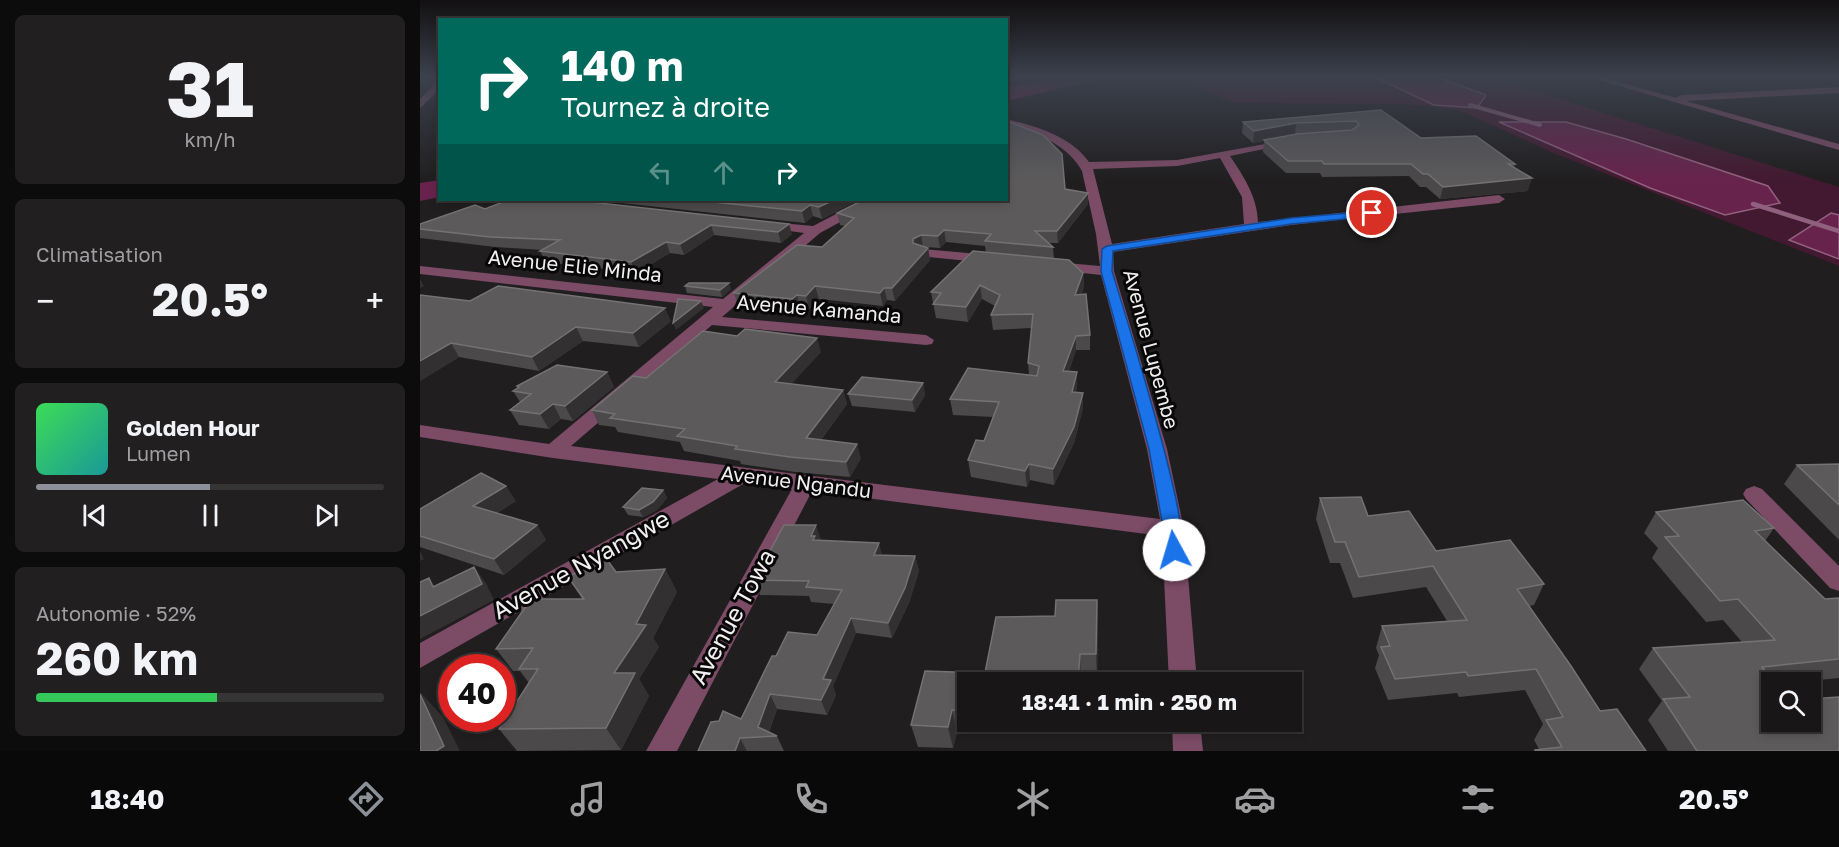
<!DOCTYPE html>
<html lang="fr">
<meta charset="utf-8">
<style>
body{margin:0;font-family:"Golos Text",sans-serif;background:#211f20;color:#f1f3f6;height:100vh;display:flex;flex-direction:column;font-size:22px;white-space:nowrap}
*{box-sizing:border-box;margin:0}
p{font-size:20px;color:#9f9fa1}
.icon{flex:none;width:33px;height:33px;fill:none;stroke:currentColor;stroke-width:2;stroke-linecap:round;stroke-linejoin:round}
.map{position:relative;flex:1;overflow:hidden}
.details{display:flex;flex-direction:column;gap:15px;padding:15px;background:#0d0c0d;width:420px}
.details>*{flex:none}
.guide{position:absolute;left:18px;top:18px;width:570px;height:183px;border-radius:0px;box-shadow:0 3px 9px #0003,0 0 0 2px #363536;background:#00695c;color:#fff;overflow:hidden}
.tools{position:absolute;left:1341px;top:672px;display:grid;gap:12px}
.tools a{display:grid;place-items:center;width:60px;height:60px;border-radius:0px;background:#181617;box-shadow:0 3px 9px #0003,0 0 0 2px #363536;font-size:30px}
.speed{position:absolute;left:18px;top:654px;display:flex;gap:12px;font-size:30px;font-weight:700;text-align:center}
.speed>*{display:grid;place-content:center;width:78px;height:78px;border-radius:50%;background:#181617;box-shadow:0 3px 9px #0003,0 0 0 2px #363536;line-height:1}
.speed .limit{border:9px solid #d22;background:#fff;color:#111}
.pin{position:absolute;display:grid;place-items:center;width:51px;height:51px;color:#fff;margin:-26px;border:3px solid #fff;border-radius:50%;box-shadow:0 2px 6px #0007}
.me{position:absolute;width:66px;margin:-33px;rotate:354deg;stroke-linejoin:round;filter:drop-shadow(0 0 4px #0008)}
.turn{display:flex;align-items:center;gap:21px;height:126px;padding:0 24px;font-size:27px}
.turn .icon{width:78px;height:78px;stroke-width:2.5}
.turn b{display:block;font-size:42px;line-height:51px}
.lanes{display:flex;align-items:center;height:57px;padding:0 24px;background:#0003;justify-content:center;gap:30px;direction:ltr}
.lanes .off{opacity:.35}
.big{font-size:45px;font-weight:700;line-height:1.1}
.details .card{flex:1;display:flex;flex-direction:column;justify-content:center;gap:9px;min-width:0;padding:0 21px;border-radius:9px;background:#211f20}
.details .dial{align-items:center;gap:0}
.dial b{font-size:78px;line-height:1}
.song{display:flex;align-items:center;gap:18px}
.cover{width:72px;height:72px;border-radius:9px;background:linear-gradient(135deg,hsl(130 70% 55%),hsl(180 70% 35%))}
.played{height:6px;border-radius:3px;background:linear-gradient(90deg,#8c9099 50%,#363536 50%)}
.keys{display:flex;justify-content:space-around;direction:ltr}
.heat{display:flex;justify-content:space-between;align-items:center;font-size:33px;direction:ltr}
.charge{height:9px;border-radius:4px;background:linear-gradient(90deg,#34c759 52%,#363536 0)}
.trip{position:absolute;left:537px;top:672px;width:345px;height:60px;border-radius:0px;background:#181617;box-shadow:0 3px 9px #0003,0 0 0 2px #363536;font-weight:700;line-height:60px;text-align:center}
.dock{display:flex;height:96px;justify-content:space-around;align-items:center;background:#0a0909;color:#9f9fa1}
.dock .icon{width:42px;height:42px}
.dock .selected{color:#8c9099}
.dock b{font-size:27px;color:#f1f3f6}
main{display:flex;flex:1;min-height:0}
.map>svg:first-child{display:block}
.green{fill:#431931}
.water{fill:#68234d;stroke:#91607e;stroke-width:1.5}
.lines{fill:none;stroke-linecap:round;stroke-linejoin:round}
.stream-far1{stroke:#91607e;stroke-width:4}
.stream{stroke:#91607e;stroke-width:4.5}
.river{fill:#68234d;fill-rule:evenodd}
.minor{fill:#7c4b66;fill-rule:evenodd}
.wall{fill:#4b494a}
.shaded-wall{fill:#323031}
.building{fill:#5c5a5b;stroke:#747273;stroke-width:1.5}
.route{fill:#1a73e8;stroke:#114b97;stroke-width:1.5}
.labels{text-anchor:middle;stroke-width:6;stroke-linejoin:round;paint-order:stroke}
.street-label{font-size:20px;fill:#f1eff0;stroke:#090809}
.near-street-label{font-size:24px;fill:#f1eff0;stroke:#090809}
</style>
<main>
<section class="details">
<div class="card dial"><b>31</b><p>km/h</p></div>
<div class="card"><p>Climatisation</p>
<div class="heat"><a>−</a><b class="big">20.5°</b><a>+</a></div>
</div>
<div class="card">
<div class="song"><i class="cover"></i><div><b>Golden Hour</b><p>Lumen</p></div></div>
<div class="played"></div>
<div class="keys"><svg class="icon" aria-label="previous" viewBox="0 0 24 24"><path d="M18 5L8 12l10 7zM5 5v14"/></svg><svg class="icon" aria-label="pause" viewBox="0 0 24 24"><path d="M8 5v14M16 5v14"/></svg><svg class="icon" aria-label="next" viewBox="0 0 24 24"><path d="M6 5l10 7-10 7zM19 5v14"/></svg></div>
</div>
<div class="card"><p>Autonomie · 52%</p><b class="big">260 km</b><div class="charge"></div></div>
</section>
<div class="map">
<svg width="1419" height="751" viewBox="0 0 1419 751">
<rect width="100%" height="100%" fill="#201e1f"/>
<!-- green -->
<path class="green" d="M782,76H1067L1419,187V266L1136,154L1039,110L986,104L815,103L768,84Z"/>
<!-- water -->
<path class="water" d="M952,76H1014L1066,95L1057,108L1014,105Z
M1079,122H1146L1206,139L1348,186L1360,203L1305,215L1230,188Z
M1411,213L1419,215V259L1369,240Z"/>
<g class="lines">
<!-- stream-far1 -->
<path class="stream-far1" d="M1050,105L1120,125"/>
<!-- stream -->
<path class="stream" d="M1333,204L1419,231"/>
<!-- river -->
<path class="river" d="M648,76H681L678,80L586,101V88Z
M20,180V197L0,201V183Z"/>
<!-- minor -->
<path class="minor" d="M15,76H20V89L0,108V99L12,87Z
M1165,76H1178L1256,98L1261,95L1419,87V93L1266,101L1419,144V150Z
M586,119C616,126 651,136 669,162L757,160L872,139V143L810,156C824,177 837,196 838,222L1079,195L1085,199L1079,203L871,225L693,252L694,271L747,449L764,529L777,682H749L742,536L392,491L257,751H226L372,489L325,483L0,668V643L298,479L133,458L0,437V425L129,444L293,307L0,274V266L303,299L384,233L340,227L338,224L340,221L393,226L443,200H457L455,203L400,233L302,317L506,335L514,340L512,344L506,345L292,325L151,446L740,519L727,449L681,275L635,270L628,266L635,262L680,266L676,234L662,171C647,144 616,132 586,125ZM800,158L822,197L824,224L692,244L673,169L757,166Z
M123,200H161L166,203C158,210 131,207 123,200Z
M503,249L569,255L576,259L569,263L498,256L496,253L498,250Z
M1334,486L1342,489L1419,566V591L1410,588L1326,499L1323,494L1326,489Z
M752,722H780L783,751H753Z"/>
</g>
<!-- wall -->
<path class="wall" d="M961,110L1001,138L1095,164L1094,168L1108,191L1020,199L1006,187H1000L989,176L902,177L900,173H866L843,152L844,141L833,143L822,133L823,122Z
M645,189L668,193V204L638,243H628L633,247L634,259L663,273L664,287L661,295L670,335V350H656L649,371L657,387L656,392L663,408L654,443L634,485L610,480L607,487L551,477L548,460L564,441L573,417L533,415L530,399L609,375L608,363L612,328L573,330L571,315L575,306L562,299L548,322L516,318L511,292L566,252L565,246L526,242L520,248L506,247L508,248L510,260L475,301L467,300L463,306L399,299L389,309L380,308L376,312L318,306L314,293L402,247L425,226L420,225L417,213Z
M88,200L372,234L361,243L294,235L264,255L250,253L216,273L126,262L120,251L123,250L75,247L0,238V224L65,209Z
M174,200H439L402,219L393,216L385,223Z
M265,286L311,289L302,297L267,293Z
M50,301L251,321L219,347L163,341L119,371L39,357L0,381Z
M401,352L371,384L423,390L427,404L401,440L441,458L430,477L375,472L321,464L320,461L264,451L260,442L198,432L195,427L179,425L172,410L226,378Z
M187,372L194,387L153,421L141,419L129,429L99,425L90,410L100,402L93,391L98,388L97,386Z
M503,383L505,395L495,412L432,406L428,394Z
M1419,464V540L1364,484L1377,465Z
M243,490L247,498L237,510L223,517L208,515L203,507Z
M900,498L948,516L1016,551L1124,584L1114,605L1109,606L1180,711L1226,751H1114L1115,750L1119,749L1114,740L1123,724L1105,690L1039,697L1037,693L968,700L955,668L959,655L956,648L962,626L1027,621L1006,587L933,598L920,563H910L896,519Z
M96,501L77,513L117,525L126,540L84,575L0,547V509Z
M1236,512L1354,528L1345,541L1405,599L1419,598V678L1378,682H1352V722L1419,751H1248L1228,720L1242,701L1219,669L1233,648L1322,642L1303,620L1286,622L1232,558L1238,548L1224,533Z
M401,540L462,555L495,556L499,571L489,603L472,638L436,633L413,686L416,695L407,715L357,709L349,732L357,736L364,751H278L321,719L356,656L397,635L414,604L391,602L389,596L340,595L334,580Z
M245,569L257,592L233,638L239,647L219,679L229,696L201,750L97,751L79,729L109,683L100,671H93L76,649L162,599L148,577L196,572Z
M636,600H677L678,622L677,676H661V682H548V722H659V732H537L533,748L498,747L491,725L505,671L565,673L576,617L635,616Z"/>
<!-- shaded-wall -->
<path class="shaded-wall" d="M876,123L875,135L833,143L834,131Z
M1112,178L1108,191L1020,199L1023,187Z
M668,193V204L638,243L637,231Z
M414,200H439L402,219L399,207Z
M390,205L393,216L385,223L382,211Z
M369,224L372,234L361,243L358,232Z
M291,225L294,235L264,255L260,244Z
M524,230L526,242L520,248L518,236Z
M501,235L503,247L493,243V239Z
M246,242L250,253L216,273L211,262Z
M508,248L510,260L475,301L472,288Z
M663,273L664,287L655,309V295Z
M0,279L4,286L0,288Z
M309,283L311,289L302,297L300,290Z
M560,285L562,299L548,322L546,307Z
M395,286L399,299L389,309L386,296Z
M464,288L467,300L463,306L460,293Z
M377,295L380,308L376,312L372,299Z
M281,301L284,308L256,330L253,323Z
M245,308L251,321L219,347L213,333Z
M156,327L163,341L119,371L112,357Z
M656,336V350L644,386L643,371Z
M397,338L401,352L360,396L355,382Z
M31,343L39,357L0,381V361Z
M187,372L194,387L153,421L145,406Z
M657,372V387L653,408L652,392Z
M503,383L505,395L495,412L492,400Z
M423,390L427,404L391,453L386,438Z
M663,393V408L654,443L634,485L633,469Z
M133,404L141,419L129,429L120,414Z
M437,444L441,458L430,477L426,462Z
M609,464L610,480L607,487L605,471Z
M86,486L96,501L64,521L53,506Z
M243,490L247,498L237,510L223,517L219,510Z
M117,525L126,540L84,575L74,559Z
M396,525L401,540L398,546L391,536Z
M459,543L463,558L454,555Z
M0,551L4,559L0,561Z
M495,556L499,571L489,603L472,638L468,623Z
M54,567L66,583L74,600L0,639V616L13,587L9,578L21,594Z
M245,569L257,592L233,638L239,647L219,679L229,696L201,750L186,728L194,673L216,624Z
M677,600L678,622L677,676L676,654Z
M431,618L436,633L413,686L416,695L407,715L401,700L403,679Z
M660,654L661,682H658Z
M0,692L23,717L40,751H16Z
M350,694L357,709L347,737L338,727Z
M532,710L537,732L533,748L528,727Z
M320,738L327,751H315Z"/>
<!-- building -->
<path class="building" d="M961,110L1001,138L1056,136L1095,164H1088L1112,178L1023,187L1008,174H1003L991,164H904L902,161H868L844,140L877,134L932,130L939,125L936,121L876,123L834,131L823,122Z
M586,122L592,123L623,135L642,154L645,189L668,193L637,231H615L633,247L565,241L571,234L524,230L518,236L501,235L493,239V243L508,248L472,288H464L460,293L395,286L386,296L377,295L372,299L314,293L377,245L402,247L434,218L417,213L443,200H586Z
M88,200H122L133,201L137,200H152L369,224L358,232L291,225L260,244L246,242L211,262L120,251L140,240L70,237L0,229V224L55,205L65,209Z
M273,200H414L399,207L390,205L382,211Z
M553,251L649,260L663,273L655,295L666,294L670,335L656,336L643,371L657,372L652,392L663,393L654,427L633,469L609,464L605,471L548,460L556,440L564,441L579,402L530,399L548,368L617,376L619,366L608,363L613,314L571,315L580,295L560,285L546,307L513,304L521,293L511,292Z
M269,283H309L300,290L265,286Z
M78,286L245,308L213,333L156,327L112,357L31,343L0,361V295L50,301Z
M258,299L281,301L253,323Z
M325,329L397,338L355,382L423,390L386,438L437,444L426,462L370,457L315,449L317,446L257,436L265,429L190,418L195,414L172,410L213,376L226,378L283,331L317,336Z
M137,365L187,372L145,406L133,404L120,414L90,410L111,394L93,391L99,387L97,386Z
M442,377L503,383L492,400L428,394Z
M1419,464V505L1377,465Z
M61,473L86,486L53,506L117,525L74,559L0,536V509Z
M222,488L243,490L233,502L219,510L203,507Z
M941,497L948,516L989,511L1016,551L1090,540L1124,584L1097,589L1151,666L1180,711L1197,709L1226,751H1115V750L1142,747L1126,720L1143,717L1116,669L1048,676L1046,672L975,679L961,647L970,646L962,626L1047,620L1013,566L939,577L925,542H915L900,498Z
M1323,500L1354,528L1335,531L1405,599L1419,598V659L1342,667L1354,682H1352V722H1390V699L1419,697V751H1277L1243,699L1270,697L1233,648L1355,640L1318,599L1300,601L1245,537L1259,536L1236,512Z
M364,525H396L391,536H395L393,540L459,543L454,555L495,556L485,588L468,623L431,618L403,679L411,680L401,700L350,694L338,727L357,736L320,738L315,751H278L291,722L299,721L303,711L321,719L352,656H356L368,632L397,635L422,590L386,587L389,581L334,580Z
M185,557L196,572L245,569L216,624L226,625L194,673H215L186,728L79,729L118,669H99L113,648L76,649L111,599H164L148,577Z
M54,567L62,584L0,616V582L9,578L13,587Z
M636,600H677L676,654H660L658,682H548V710H532L528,727L491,725L505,671L565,673L576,617L635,616Z
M0,694L24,746L16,751H0Z"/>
<!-- sky -->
<linearGradient id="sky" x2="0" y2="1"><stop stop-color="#121011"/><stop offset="0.42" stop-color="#3c414d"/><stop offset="1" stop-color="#3c414d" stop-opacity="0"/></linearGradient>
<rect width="1419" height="181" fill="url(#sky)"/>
<!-- route -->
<path class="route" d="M952,211L957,213L956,216L871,224L693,251L692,271C704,311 774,531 761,555L754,557L748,555L729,449L681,271L682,249L687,246L871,218Z"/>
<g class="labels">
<!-- street labels -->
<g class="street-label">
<text transform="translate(155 266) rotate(6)" y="7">Avenue Elie Minda</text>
<text transform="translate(399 309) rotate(5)" y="7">Avenue Kamanda</text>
<text transform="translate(731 349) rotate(75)" y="7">Avenue Lupembe</text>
<text transform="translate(376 482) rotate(7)" y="7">Avenue Ngandu</text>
</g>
<!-- near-street labels -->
<g class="near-street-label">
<text transform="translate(161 565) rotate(-29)" y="8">Avenue Nyangwe</text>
<text transform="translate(313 617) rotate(-61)" y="8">Avenue Towa</text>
</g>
</g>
</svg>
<div class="tools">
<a><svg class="icon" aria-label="search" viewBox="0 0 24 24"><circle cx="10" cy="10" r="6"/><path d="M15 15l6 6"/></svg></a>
</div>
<div class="speed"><div class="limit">40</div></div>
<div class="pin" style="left:952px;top:213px;background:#d93025"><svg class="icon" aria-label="arrive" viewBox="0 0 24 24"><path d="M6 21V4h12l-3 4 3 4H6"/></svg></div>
<svg class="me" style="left:754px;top:550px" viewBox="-20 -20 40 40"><circle r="19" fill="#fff"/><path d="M0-13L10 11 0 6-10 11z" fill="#1a73e8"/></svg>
<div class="trip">18:41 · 1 min · 250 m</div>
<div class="guide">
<div class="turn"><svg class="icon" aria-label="right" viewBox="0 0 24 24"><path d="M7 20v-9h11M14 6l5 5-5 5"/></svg><div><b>140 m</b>Tournez à droite</div></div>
<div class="lanes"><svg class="icon off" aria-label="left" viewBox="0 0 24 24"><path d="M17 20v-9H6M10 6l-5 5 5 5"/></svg><svg class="icon off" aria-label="ahead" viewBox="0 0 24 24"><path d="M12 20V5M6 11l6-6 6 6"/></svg><svg class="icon" aria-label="right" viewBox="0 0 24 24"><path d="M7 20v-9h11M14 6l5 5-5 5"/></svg></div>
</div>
</div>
</main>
<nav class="dock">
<b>18:40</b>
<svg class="icon selected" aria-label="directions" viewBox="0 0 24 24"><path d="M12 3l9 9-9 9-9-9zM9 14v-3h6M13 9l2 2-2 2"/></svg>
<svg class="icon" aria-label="music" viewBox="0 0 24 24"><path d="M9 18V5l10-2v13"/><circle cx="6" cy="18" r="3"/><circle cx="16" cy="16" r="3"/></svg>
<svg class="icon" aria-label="phone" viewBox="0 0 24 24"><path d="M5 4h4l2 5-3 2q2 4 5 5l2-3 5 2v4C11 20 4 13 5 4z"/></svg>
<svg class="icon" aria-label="climate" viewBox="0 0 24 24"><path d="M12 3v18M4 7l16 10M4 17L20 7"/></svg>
<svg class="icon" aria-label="car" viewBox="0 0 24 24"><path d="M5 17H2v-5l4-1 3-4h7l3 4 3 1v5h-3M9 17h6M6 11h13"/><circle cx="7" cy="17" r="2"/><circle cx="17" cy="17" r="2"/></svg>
<svg class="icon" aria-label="filters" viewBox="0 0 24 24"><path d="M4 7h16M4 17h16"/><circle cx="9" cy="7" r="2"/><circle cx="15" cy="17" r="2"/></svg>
<b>20.5°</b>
</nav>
